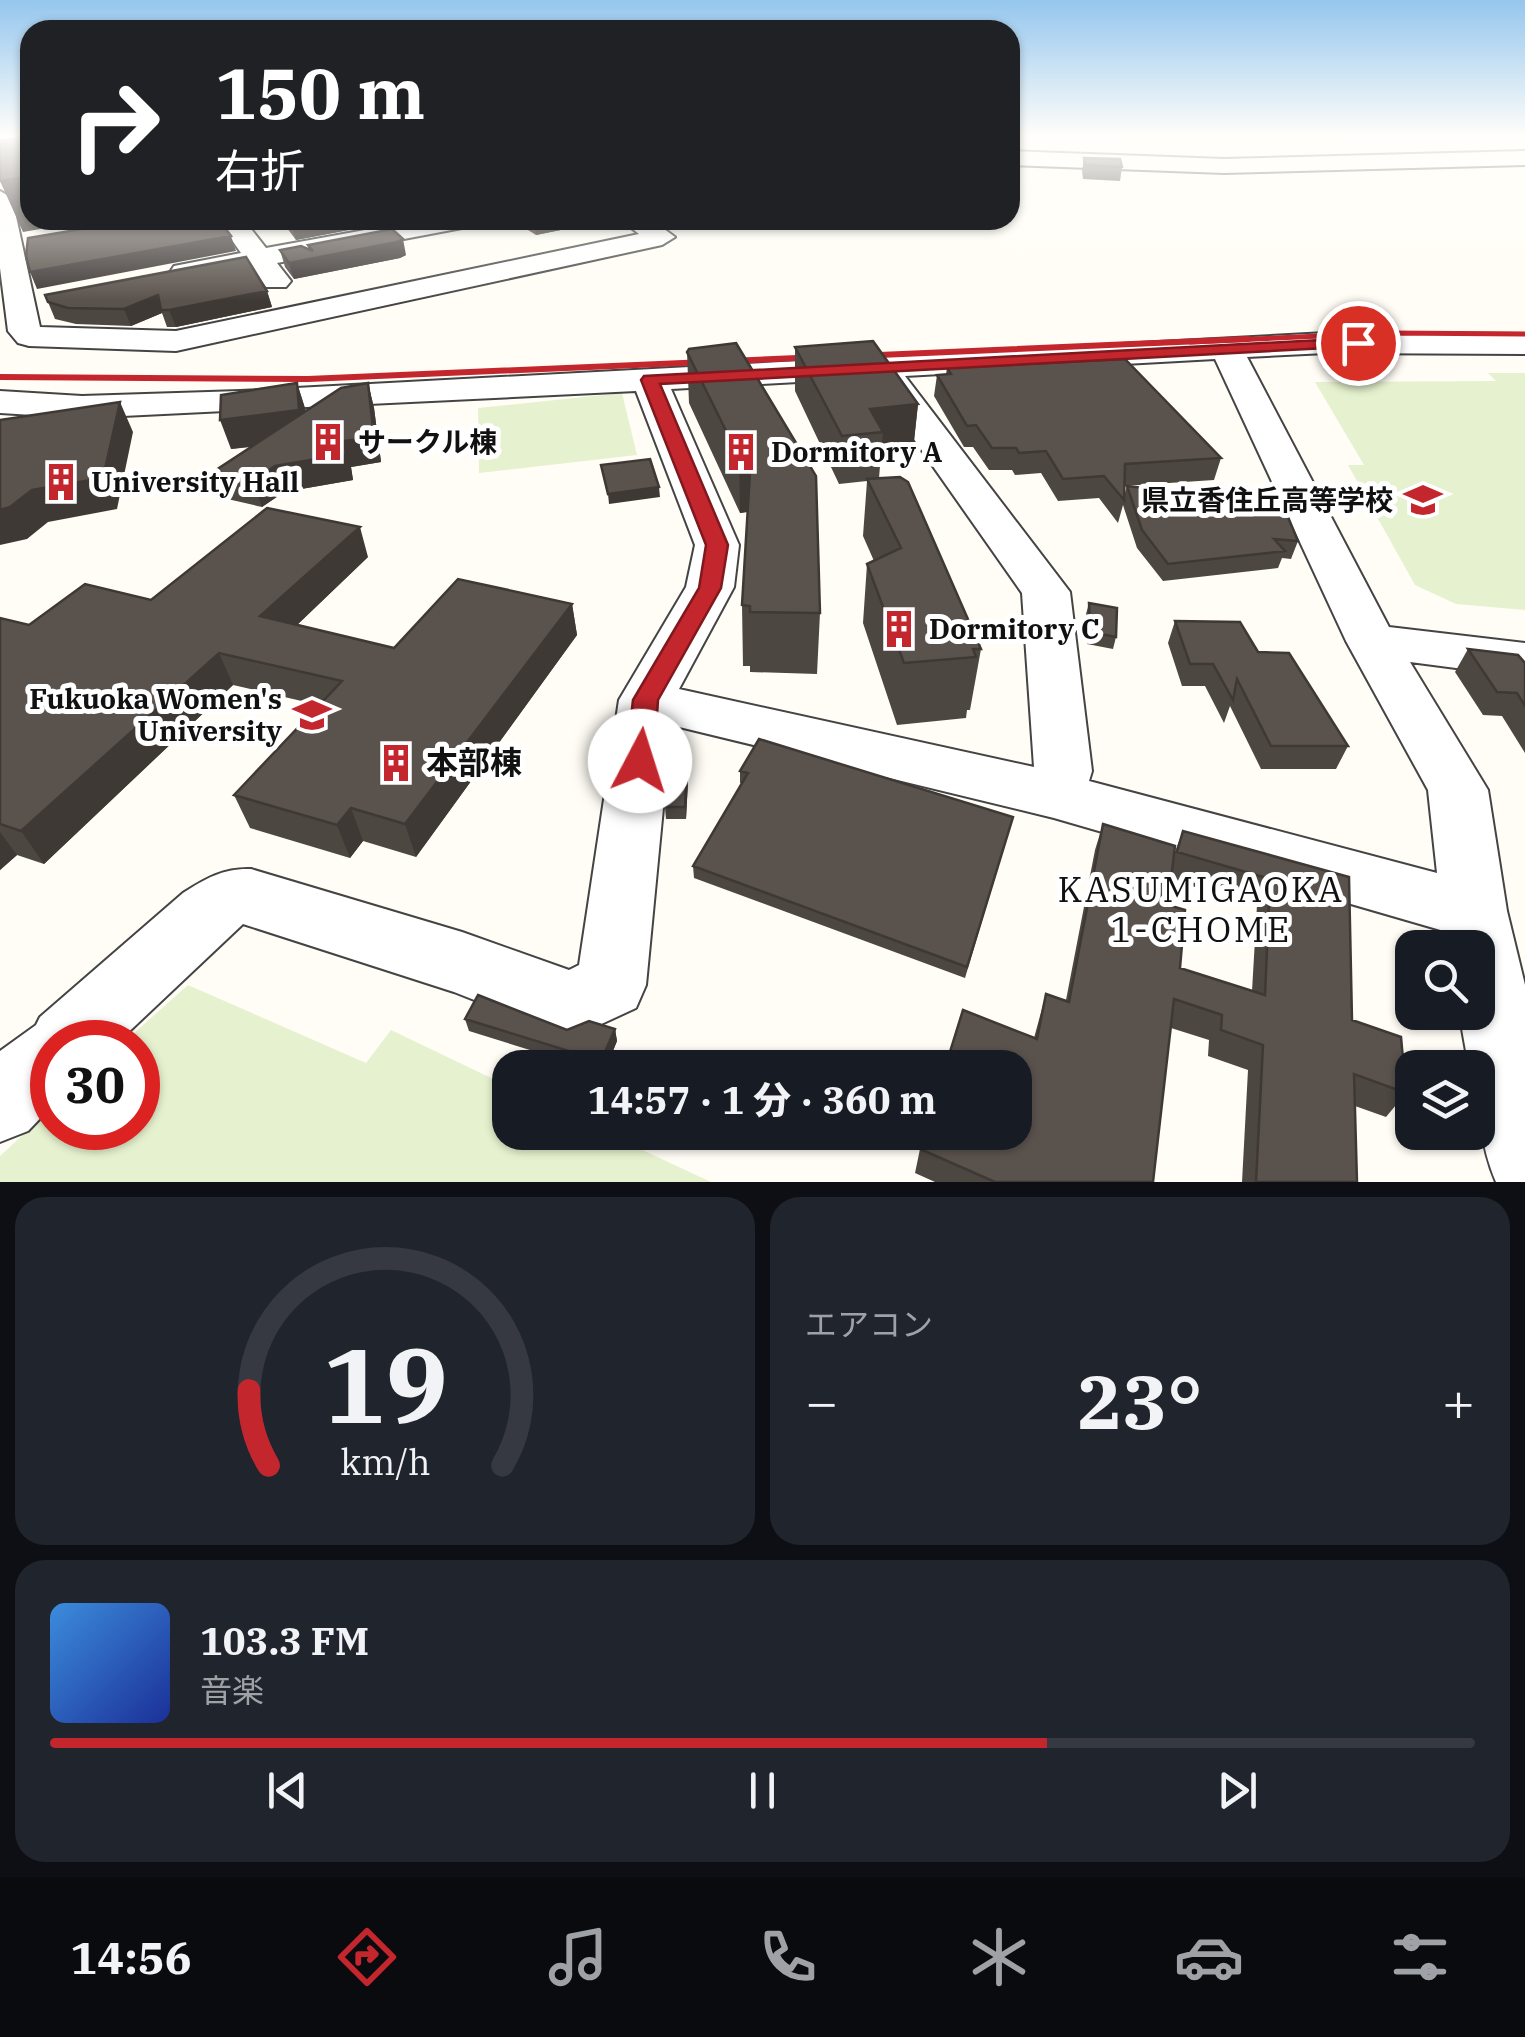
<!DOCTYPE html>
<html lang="ja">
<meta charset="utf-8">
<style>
body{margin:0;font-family:"IBM Plex Serif","Noto Sans JP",serif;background:#20242c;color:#f1f3f6;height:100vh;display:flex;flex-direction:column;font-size:38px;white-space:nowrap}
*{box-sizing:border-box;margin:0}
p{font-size:32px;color:#9ea1a6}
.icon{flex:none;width:55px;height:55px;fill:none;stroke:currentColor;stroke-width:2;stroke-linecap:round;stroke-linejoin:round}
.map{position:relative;height:1182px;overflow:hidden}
.side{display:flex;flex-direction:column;gap:15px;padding:15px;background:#0d0f14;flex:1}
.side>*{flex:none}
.hud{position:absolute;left:20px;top:20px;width:1000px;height:210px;border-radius:30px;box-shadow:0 2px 8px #0004;background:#202124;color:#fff;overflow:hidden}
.fabs{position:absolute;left:1395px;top:930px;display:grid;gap:20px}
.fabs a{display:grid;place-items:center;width:100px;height:100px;border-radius:20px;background:#171b24;box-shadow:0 2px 8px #0004;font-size:50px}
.speed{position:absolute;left:30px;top:1020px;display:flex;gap:20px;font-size:50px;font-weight:700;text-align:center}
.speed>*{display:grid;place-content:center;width:130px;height:130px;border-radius:50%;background:#171b24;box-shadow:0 2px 8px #0004;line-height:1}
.speed .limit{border:15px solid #d22;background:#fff;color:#111}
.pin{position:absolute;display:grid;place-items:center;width:85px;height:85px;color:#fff;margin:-42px;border:5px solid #fff;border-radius:50%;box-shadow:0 2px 10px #0007}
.me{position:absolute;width:110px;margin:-55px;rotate:5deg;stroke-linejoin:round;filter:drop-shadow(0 0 8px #0008)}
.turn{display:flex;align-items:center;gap:35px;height:210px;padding:0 30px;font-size:45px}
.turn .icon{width:130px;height:130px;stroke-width:2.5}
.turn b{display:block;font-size:70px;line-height:85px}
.big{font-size:75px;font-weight:800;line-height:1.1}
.side .tile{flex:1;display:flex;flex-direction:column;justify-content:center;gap:15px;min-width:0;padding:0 35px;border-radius:30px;background:#20242c}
.side .dial{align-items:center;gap:0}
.dial svg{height:260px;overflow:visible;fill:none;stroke:#363941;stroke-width:7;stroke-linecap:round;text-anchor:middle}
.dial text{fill:#f1f3f6;stroke:none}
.song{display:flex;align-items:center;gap:30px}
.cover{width:120px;height:120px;border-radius:15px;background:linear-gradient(135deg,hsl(210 70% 55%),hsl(230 70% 35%))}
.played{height:10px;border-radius:5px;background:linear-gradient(90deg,#c4262e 70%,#363941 70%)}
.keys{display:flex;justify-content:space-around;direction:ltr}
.heat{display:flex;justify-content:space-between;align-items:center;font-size:55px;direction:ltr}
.side .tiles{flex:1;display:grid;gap:15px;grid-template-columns:1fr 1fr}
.tile:last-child{grid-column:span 2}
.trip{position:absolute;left:492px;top:1050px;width:540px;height:100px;border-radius:30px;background:#171b24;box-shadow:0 2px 8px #0004;font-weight:800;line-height:100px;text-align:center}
.tab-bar{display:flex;height:160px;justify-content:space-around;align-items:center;background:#090b0e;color:#9ea1a6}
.tab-bar .icon{width:70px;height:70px}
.tab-bar .selected{color:#c4262e}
.tab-bar b{font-size:45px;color:#f1f3f6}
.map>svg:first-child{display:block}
.sand{fill:#fbeec1}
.pitch{fill:#e6f2cf}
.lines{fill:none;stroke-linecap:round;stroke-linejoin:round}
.minor-casing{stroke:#444;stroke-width:4}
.minor{fill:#fff;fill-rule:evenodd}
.rail-far1{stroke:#c4262e;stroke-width:5}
.rail{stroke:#c4262e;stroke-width:6}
.wall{fill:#4d4742;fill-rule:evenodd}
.shaded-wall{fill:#3f3936}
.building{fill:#5a524d;stroke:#3f3936;stroke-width:2.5}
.route{fill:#c4262e;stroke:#7f191e;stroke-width:2.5}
.labels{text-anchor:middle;stroke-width:10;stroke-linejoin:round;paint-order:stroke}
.poi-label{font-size:28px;font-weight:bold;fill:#111;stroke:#fff;text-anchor:start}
.near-poi-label{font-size:32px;font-weight:bold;fill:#111;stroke:#fff;text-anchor:start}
.near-neighbourhood-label{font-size:35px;letter-spacing:2.5px;fill:#111;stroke:#fff}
</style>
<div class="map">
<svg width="1525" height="1182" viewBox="0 0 1525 1182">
<rect width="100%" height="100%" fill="#fffdf5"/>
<!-- sand -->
<path class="sand" d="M1039,136H1402L1246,144Z"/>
<!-- pitch -->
<path class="pitch" d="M1488,373H1525V610L1456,604L1415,585L1348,465H1364L1315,382L1496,381Z
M622,393L637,455L479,473L478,408Z
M188,985L366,1063L391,1030L510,1087V1132L606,1133L711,1182H0V1156L52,1108V1128H138V1042H124Z"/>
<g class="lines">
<!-- minor casing -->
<g class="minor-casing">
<path id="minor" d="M1010,151L1224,159L1525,151V165L1224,173L1010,165Z
M0,191L12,198L40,327L176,331L639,234L621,220H652L675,237L662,245L176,351L29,346L18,343L8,331L0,268Z
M218,220H244L266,248L420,220H475L462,228L277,263L291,281L286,287H266L252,268L184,281L174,278L170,272L174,266L241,253Z
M1326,333L1525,334V354L1326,353L1247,357L1389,627L1525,643V677L1410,662L1488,790L1507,911L1525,985V1182H1496C1480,1144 1478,1109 1478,1068H1469L1459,1012H1478V948H1447L1444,931L1054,818L671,725L646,985L636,1008L571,1038L454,992L243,924L118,1042H52V1106L28,1131L0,1142V1051L36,1025L40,1017L183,893C206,878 224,868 251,869L462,932L569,970L579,965L619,700L686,587L695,545L636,391L82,418L0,413V391L82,396L240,391ZM1215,359L1346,641L1428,790L1437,873L1089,781L1092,771L1070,592L905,376ZM871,378L1022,593L1034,767L679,689L734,587L739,545L671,389Z"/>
</g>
<!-- minor -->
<use href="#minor" class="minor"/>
<!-- rail-far1 -->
<path class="rail-far1" d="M1190,342L1388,333L1525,334"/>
<!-- rail -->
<path class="rail" d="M856,356L1248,339
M0,377L308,379L821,357"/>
</g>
<!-- wall -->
<path class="wall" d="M1084,158L1122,167L1120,181L1083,179L1082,171Z
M281,220H401L296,240Z
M512,220H590V224L536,235Z
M308,245L406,255L400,258L294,279L285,267L280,250H309Z
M267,291L272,307L176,327H167L162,313L131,326L76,324L55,319L48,302Z
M795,347L918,404L913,450L881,454L879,478L981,649L970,710H967L966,718L897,725L863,623L867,564L874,561L863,536L867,481L839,484L795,391Z
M687,352L820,613L817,674L750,672V666H743L742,605L748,512L740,513L689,403Z
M947,368L1221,458L1214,480L1124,486V496L1127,486L1298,541L1291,559L1282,558L1278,568L1163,581L1137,548L1123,505L1118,523L1099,498L1058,501L1041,473L1015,475L1012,470H989L973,447H964L934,396L937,375L946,374Z
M297,383L306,411L368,383L374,408L381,462L351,467L353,480L284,492L262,507L223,498L213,472L251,447L231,449Z
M368,557L297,625L394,648L572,604L577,635L416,857L363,841L350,858L250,828L234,795L319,705L233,685L44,864L17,855L0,870V618L29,625Z
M1089,603L1116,637L1113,649L1087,644L1086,614Z
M1175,621L1258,652L1348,746L1336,769H1261L1230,706L1224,723L1205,686H1182L1168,643Z
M1468,649L1525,663V753L1502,716L1483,715L1455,672Z
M689,762L686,819H666L665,807Z
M740,771L1013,817L965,978L694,878L693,866L742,783H740Z
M1103,824L1174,854L1183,831L1349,877L1352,1020L1406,1093L1386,1117L1355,1106L1357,1182H1242L1248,1070L1208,1056L1209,1040L1171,1028L1153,1182H935L915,1173L920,1149L1034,1038L1046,994L1066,1000L1095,850ZM1171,880L1257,905L1252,991L1180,968L1168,905Z
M465,1019L567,1030L615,1029L617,1041L606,1068H588L469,1031Z"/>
<!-- shaded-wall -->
<path class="shaded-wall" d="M30,176V220H92L23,232L0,181Z
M312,220H401L296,240L291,224Z
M534,220H590V224L536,235Z
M231,236L236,251L37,289L30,272Z
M403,239L406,255L400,258L294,279L289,263Z
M267,291L272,307L176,327L169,310Z
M158,295L162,313L131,326L124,309Z
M297,383L306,412L308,439L231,449L220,420Z
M368,383L374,408L381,462L351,467L353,480L284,492L262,507L253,481L275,466Z
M120,402L133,432L117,509L48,522L27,539L0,545V510Z
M918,404L913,450L881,454L883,432L870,409Z
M751,456L752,511L740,513L739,457Z
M659,487L660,497L609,504L608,494Z
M360,527L368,557L273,648L260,616Z
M572,604L577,635L416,857L405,824Z
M219,653L233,685L44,864L21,831Z
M688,750L689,762L686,819L685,807Z
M351,808L363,841L350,858L337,825Z
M0,832L17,855L0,870Z
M615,1029L617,1041L606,1068H603L601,1061Z"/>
<!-- building -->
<path class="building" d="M30,136V176L0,181V141Z
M1084,158L1120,159L1122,167L1085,165Z
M135,220H219L231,236L30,272L26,256L28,238Z
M288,220H312L291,224Z
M392,229L403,239L397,242L289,263L280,250L301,246L313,251L308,245Z
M246,257L267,291L169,310H161L158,295L124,309L68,308L48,302L45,295Z
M873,341L918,404L870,409L883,432L842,436L795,347Z
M736,343L816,476L820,613L750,612V606L742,605L751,456L739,457L687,352L689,349Z
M1125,359L1221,458L1125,464L1124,500L1104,476L1063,479L1046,451L1019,453L1016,448H992L976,425L967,426L937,375L951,374L947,368Z
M297,383L299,410L220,420L221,395Z
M368,383L374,437L344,441L346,454L275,466L253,481L213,472L341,388Z
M120,402L103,478L32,490L10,507L0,510V420Z
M650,459L659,487L608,494L601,465Z
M900,477L908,482L981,649H973L976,657L904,663L867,564L901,548L867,479Z
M1127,486L1283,505L1298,541L1274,539L1285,551L1168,564L1142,530Z
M267,508L360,527L260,616L394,648L458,579L572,604L405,824L351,808L337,825L234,795L342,681L219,653L21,831L0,824V618L29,625L85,584L151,600Z
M1089,603L1117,608L1116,637L1090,632Z
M1175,621L1240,622L1258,652L1289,653L1348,746H1271L1237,679L1233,700L1213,664H1190Z
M1468,649L1518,655L1525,663V706L1517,693L1497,692Z
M759,739L1013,817L967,967L693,866L748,773L740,771Z
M670,750H688L685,807H665Z
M1103,824L1175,846L1168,905L1185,910L1180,968L1265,995L1270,879L1177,852L1183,831L1349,877L1352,1020L1401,1037L1406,1093L1354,1074L1357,1182H1256L1263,1045L1221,1030L1222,1015L1174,999L1153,1182H995L920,1149L925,1132H1015V1068H945L963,1010L1037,1039L1046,994L1069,1002Z
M478,995L567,1030L589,1021L615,1029L601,1061L465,1019Z"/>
<!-- sky -->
<linearGradient id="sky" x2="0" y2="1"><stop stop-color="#95c6ee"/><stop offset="0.45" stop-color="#fffefa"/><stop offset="1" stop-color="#fffefa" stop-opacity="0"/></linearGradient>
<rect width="1525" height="301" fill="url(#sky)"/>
<!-- route -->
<path class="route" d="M1358,338L1364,339V346L660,384L728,545L721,588L658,700L654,761L649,768L640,771L630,768L626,761L633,700L699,588L706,545L641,380L644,376Z"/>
<!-- icons -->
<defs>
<g id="building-bare" transform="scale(3)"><path d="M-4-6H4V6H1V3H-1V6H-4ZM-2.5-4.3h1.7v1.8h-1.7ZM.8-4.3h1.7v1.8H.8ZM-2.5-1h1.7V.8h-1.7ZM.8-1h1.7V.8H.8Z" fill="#c4262e" stroke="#fff" stroke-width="2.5" paint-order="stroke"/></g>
<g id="school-bare" transform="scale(3)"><path d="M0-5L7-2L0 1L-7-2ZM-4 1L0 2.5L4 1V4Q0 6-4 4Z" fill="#c4262e" stroke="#fff" stroke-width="2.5" paint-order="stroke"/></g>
<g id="university-bare" transform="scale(3)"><path d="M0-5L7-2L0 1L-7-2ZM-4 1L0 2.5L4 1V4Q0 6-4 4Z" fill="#c4262e" stroke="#fff" stroke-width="2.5" paint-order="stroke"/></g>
</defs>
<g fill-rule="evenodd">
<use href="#building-bare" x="328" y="442"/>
<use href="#building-bare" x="741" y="452"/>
<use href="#building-bare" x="61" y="482"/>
<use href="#school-bare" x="1423" y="500"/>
<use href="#building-bare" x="899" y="629"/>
<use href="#university-bare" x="312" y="715"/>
<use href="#building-bare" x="396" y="763"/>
</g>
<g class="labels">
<!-- poi labels -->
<g class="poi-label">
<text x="358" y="452">サークル棟</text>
<text x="771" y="462">Dormitory A</text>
<text x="91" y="492">University Hall</text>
<text x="1393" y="510" text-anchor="end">県立香住丘高等学校</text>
<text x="929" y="639">Dormitory C</text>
<text x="282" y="709" text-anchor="end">Fukuoka Women's<tspan x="282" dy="32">University</tspan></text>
</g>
<!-- near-poi labels -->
<g class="near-poi-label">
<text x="426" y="774">本部棟</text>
</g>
<!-- near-neighbourhood labels -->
<g class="near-neighbourhood-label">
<text x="1201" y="902">KASUMIGAOKA<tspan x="1201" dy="40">1-CHOME</tspan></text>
</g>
</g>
</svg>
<div class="fabs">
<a><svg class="icon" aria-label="search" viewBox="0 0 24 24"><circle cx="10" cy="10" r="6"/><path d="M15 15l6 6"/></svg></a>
<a><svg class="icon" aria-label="layers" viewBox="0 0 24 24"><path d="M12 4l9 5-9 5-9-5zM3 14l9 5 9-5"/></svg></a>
</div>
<div class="speed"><div class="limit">30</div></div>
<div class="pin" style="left:1358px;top:343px;background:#d93025"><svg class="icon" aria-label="arrive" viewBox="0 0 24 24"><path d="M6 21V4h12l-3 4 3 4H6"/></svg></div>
<svg class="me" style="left:640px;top:761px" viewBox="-20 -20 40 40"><circle r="19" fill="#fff"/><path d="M0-13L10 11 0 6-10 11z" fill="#c4262e"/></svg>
<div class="trip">14:57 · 1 分 · 360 m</div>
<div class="hud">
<div class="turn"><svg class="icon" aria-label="right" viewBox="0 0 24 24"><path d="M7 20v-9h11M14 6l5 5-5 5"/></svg><div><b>150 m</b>右折</div></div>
</div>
</div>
<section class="side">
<div class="tiles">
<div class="tile dial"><svg viewBox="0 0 100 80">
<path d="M14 69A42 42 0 1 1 86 69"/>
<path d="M14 69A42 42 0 0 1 8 46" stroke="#c4262e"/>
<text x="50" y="56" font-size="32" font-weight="700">19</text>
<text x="50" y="72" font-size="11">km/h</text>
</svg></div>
<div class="tile"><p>エアコン</p>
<div class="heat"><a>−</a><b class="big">23°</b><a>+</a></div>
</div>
<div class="tile">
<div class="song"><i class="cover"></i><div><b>103.3 FM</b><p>音楽</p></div></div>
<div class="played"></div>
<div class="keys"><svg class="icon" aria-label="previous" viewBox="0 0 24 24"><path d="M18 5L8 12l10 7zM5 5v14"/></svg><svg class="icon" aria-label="pause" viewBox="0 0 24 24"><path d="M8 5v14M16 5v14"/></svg><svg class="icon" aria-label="next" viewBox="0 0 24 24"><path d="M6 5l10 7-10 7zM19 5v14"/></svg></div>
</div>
</div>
</section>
<nav class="tab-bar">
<b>14:56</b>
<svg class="icon selected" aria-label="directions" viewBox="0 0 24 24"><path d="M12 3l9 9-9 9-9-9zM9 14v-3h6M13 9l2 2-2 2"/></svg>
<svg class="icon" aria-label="music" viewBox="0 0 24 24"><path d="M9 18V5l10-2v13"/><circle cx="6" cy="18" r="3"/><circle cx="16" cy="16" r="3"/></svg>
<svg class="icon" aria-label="phone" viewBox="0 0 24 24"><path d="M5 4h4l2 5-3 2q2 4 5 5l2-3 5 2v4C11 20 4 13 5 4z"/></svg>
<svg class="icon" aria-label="climate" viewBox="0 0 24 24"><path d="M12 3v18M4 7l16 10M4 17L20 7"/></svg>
<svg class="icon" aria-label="car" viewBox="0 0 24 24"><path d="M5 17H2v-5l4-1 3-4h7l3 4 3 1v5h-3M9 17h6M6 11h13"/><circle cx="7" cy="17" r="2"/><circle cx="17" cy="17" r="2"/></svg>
<svg class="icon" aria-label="filters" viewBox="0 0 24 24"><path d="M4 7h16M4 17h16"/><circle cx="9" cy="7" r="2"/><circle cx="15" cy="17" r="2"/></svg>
</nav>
